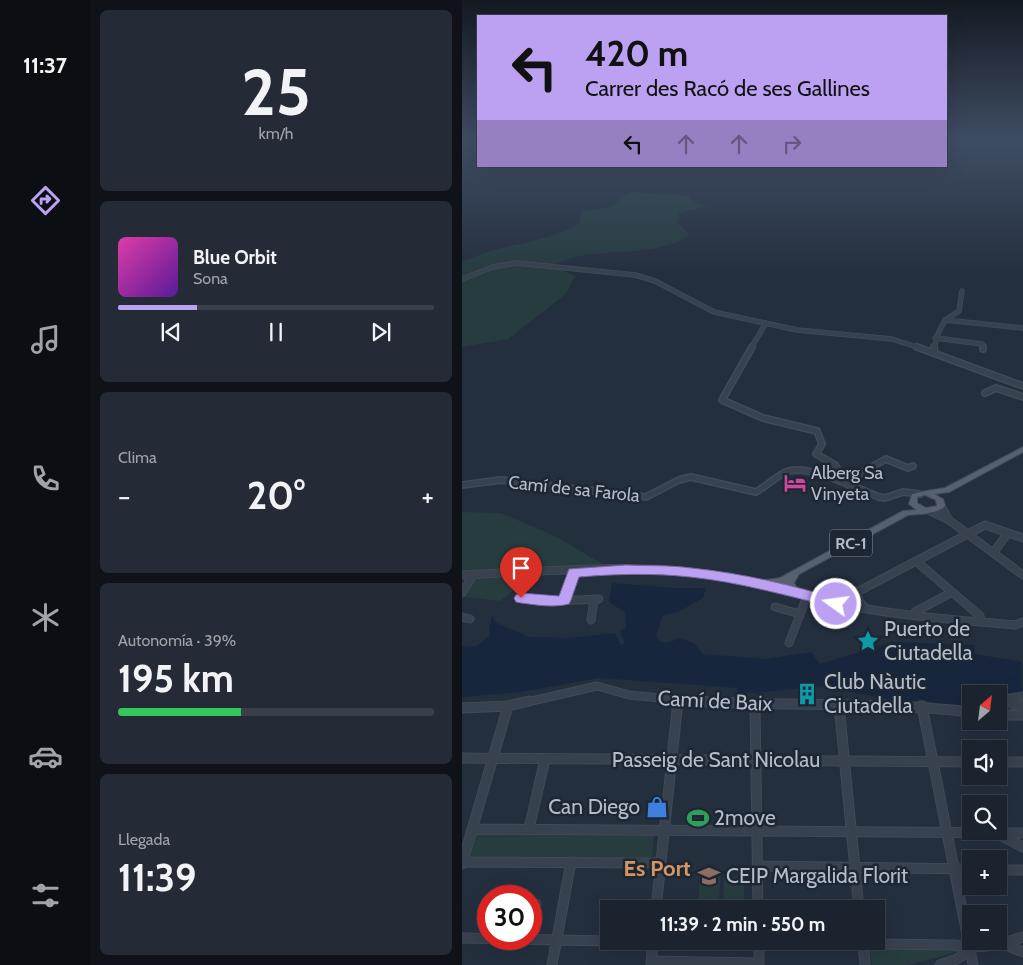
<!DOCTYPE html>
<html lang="es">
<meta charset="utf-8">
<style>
body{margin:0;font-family:Cabin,sans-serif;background:#242b36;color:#f1f3f6;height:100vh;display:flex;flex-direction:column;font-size:19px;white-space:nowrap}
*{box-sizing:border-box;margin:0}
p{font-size:16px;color:#a0a4aa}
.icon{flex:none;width:28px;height:28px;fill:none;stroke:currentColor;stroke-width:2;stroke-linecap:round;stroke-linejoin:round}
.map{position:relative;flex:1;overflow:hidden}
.details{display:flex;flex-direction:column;gap:10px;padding:10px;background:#0f1319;width:372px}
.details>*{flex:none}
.guide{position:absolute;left:15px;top:15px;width:470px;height:152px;border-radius:0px;box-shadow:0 5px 20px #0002,0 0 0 1px #39404a;background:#bca0f2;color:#111;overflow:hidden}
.needle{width:32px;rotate:28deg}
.controls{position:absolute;left:500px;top:685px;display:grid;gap:10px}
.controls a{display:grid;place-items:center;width:45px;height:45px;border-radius:0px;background:#1b232e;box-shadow:0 5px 20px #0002,0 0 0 1px #39404a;font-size:25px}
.speed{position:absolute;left:15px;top:885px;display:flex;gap:10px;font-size:25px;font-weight:700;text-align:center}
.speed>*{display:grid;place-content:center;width:65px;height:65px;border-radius:50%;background:#1b232e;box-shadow:0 5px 20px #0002,0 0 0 1px #39404a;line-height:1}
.speed .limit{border:8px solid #d22;background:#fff;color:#111}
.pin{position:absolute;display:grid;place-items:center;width:42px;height:42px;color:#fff;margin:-51px -21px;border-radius:50% 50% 50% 0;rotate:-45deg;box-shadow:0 0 5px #0007}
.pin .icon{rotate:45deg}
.me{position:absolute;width:55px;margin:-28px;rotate:284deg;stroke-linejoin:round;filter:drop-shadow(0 0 4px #0008)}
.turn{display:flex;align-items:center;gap:18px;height:105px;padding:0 25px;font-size:22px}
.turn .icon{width:65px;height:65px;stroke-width:2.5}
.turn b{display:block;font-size:35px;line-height:42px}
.lanes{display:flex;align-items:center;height:48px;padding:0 25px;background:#0003;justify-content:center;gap:25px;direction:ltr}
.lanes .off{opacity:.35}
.big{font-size:38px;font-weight:700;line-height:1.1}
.details .card{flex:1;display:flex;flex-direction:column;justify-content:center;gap:8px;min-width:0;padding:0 18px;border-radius:8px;background:#242b36}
.details .dial{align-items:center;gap:0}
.dial b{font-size:65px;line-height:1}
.song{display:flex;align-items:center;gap:15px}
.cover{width:60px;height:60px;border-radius:8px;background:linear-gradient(135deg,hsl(320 70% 55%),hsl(270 70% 35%))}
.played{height:5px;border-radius:2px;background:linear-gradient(90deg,#bca0f2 25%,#39404a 25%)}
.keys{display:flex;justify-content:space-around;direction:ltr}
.heat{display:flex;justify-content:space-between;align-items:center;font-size:28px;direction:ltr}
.charge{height:8px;border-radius:4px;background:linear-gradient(90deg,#34c759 39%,#39404a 0)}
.trip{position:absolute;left:138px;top:900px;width:285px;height:50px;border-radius:0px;background:#1b232e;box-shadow:0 5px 20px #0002,0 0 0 1px #39404a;font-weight:700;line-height:50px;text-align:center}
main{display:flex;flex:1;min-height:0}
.tabs{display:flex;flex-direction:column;width:90px;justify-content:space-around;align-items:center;background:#0b0e12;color:#a0a4aa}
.tabs .icon{width:35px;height:35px}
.tabs .active{color:#bca0f2}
.tabs b{font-size:22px;color:#f1f3f6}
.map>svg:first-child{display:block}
.green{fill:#263c3f}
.water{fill:#17263c}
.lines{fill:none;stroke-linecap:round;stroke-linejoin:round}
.minor-far3-casing{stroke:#414a57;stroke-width:5.5}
.minor-far2-casing{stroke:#414a57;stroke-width:8}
.minor-far1-casing{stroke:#414a57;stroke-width:9}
.minor-casing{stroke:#414a57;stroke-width:11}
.major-casing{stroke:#414a57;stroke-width:2}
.minor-far3{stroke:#38414e;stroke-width:4}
.minor-far2{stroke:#38414e;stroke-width:5}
.minor-far1{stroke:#38414e;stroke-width:7}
.minor{stroke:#38414e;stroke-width:9}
.major{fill:#56606e;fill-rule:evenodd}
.route{fill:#bca0f2;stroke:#7a689d}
.labels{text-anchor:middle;stroke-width:5;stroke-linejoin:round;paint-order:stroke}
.shield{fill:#1d2633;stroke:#878f9c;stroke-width:1}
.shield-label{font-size:16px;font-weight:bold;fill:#b4bcc9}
.poi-label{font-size:18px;fill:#b4bcc9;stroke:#1d2633;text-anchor:start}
.street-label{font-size:18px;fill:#b4bcc9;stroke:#1d2633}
.near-poi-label{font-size:21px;fill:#b4bcc9;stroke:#1d2633;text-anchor:start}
.near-street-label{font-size:21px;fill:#b4bcc9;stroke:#1d2633}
.near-neighbourhood-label{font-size:22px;font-weight:bold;fill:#d59563;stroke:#1d2633}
</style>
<main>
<nav class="tabs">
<b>11:37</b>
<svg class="icon active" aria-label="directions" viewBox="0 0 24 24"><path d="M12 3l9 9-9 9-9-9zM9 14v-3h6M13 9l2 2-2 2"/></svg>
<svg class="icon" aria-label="music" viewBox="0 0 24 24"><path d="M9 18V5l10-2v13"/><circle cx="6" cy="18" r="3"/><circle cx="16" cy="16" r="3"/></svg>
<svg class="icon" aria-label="phone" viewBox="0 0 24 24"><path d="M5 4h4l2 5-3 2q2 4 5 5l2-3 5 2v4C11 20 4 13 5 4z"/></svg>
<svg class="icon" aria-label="climate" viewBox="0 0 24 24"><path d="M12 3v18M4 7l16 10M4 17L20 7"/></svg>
<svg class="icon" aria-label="car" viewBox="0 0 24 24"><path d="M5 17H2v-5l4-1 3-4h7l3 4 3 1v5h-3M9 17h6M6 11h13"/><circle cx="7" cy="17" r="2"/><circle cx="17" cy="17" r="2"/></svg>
<svg class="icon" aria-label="filters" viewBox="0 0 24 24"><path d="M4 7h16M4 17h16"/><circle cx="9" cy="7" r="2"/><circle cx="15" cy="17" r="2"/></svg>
</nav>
<section class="details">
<div class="card dial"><b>25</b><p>km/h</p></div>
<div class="card">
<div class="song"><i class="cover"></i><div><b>Blue Orbit</b><p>Sona</p></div></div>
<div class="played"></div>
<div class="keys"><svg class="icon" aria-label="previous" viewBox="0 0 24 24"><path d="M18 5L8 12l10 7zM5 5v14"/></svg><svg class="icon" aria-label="pause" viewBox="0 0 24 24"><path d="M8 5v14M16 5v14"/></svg><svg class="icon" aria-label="next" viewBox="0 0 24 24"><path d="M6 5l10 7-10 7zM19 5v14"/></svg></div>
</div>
<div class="card"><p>Clima</p>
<div class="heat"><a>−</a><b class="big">20°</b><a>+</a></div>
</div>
<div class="card"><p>Autonomía · 39%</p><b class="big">195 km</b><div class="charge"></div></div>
<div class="card"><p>Llegada</p><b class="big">11:39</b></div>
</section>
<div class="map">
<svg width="561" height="965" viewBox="0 0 561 965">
<rect width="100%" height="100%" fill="#242f3e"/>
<!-- green -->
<path class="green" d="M171,192L226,196L230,201L245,206L216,214L218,219L215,222L228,235C183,263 134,242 90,266L113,276L104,294L46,339L0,347V262C37,244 81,244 117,224L119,212C129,208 142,211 151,205C161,199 156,195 171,192Z
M0,512L39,513L95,537L145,567L79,570L38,601L3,597L15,572H0Z
M14,833L192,834L190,857H8Z
M238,877H258L257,909H236Z
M262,877L282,878V909H261Z
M407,949H495L496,952L446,965H410Z"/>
<!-- water -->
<path class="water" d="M150,583L212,588H244L241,598L216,612L201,615L194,635L196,640C206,646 208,641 218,638L232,643L241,654L304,659L349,652L358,664L430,642L512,645L513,654L560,662V694H509V708L481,705L457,699L449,703L437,702L360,686L293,693H275V688L137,678L59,692L0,697V646H15L28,635L27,629L30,615L33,622L67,637L107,638L153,633L159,645L163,643L158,631L164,628L163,612L147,602Z"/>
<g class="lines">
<!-- minor-far3 casing -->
<g class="minor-far3-casing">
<path id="minor-far3" d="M0,279L31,267L54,263L173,275L193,281L252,312L335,330L430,339L458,348
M483,320L561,328
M473,338L520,344L521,348
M289,348L304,323
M473,348C472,342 479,326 483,321C486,317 493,314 497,311L500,291"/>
</g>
<!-- minor-far2 casing -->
<g class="minor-far2-casing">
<path id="minor-far2" d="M290,347L260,400L301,418L355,431L360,444L354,454L373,465L386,485L397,474L424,459L446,468L451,466
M455,347L561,386
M472,347L473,353
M521,347V349
M523,393L534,388L561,397
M0,485L39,480L184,497L217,480L229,477L294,492C303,487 318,473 327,471C348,465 397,489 417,497L423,498L441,492L458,494"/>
</g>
<!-- minor-far1 casing -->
<g class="minor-far1-casing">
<path id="minor-far1" d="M479,506L487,520
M468,511L487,520L561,575
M531,553L546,533
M454,561L518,616L519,622
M0,575C73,572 156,564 228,572C280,578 331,594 383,605C437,616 498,620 553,625L561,622
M394,591L398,602L403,608
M0,593L11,575
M59,598L90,601L137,599
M102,600L111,572
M374,603L523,525L561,538
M313,607L338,614
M453,612L490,592
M0,617L8,619
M129,620L132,599
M327,643L345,596
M61,703L135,686L167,695L252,703
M216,703V700
M550,703L548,698L561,696"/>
</g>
<!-- minor casing -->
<g class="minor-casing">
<path id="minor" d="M231,701C324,707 417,701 509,712
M550,701L551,704L561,706
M293,705L296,909
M377,705L397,909
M460,706L511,965
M0,708L46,706L67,701
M536,715H561
M0,758L509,762
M536,762H561
M10,829L561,833
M67,829L83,759
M534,833L561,847
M1,862L199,863
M0,864L46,706
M296,866L509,869
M536,870H561
M69,904H74L69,927
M194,909L216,701
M0,938L146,941
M183,941L492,945C517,950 537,945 561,937
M401,941L403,965
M297,942V965
M541,944L561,952
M189,961L297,963
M189,964L191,941
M90,965L109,862
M478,965L495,959L508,950"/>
</g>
<!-- major casing -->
<g class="major-casing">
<path id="major" d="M561,447V452L487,492L472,494L481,499L483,506C476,514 456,514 446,515L337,574L332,583L338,593L337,595H331L328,589L320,592L317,591L314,584L297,587L294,586L293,584L294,582L297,581L318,578L441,511L455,510L447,504L450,494L464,491L483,488ZM463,495L474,500L475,506L464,508L455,503V497Z"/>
</g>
<!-- minor-far3 -->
<use href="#minor-far3" class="minor-far3"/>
<!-- minor-far2 -->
<use href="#minor-far2" class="minor-far2"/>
<!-- minor-far1 -->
<use href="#minor-far1" class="minor-far1"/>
<!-- minor -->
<use href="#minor" class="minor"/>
<!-- major -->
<use href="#major" class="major"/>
</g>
<!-- sky -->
<linearGradient id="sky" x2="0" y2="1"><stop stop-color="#141a22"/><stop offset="0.51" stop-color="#3f4d63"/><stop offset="1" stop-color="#3f4d63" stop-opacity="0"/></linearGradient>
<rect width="561" height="275" fill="url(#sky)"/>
<!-- route -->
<path class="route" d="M164,565C185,566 208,565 229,568C279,573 331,585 379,600L381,604L379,607L374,608C327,596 277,582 228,577C191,573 154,574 117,577L109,600L107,604C91,608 75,605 59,603L54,602L52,598L54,595L59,593L97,596L107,569Z"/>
<!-- icons -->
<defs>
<g id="hotel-bare" transform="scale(1.725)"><path d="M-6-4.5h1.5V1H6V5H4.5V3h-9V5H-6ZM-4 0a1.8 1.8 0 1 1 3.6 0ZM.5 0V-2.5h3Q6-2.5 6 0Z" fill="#d1479c" stroke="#1d2633" stroke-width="2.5" paint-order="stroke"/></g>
<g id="sight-bare" transform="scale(1.725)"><path d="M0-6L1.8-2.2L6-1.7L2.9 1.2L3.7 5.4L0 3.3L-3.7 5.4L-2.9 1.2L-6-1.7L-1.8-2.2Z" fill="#0f9aa8" stroke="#1d2633" stroke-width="2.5" paint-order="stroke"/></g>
<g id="building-bare" transform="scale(1.725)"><path d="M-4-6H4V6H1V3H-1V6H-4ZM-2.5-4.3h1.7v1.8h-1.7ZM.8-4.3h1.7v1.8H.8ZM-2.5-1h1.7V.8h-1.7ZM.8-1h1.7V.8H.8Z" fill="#0f9aa8" stroke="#1d2633" stroke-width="2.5" paint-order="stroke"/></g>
<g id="shop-bare" transform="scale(1.725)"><path d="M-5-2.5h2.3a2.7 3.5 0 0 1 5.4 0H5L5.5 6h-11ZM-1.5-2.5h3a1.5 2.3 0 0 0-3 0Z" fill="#3f7fe0" stroke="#1d2633" stroke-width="2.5" paint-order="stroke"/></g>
<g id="stadium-bare" transform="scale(1.725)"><path d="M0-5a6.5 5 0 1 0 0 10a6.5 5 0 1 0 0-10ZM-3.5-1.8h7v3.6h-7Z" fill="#2e9e5b" stroke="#1d2633" stroke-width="2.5" paint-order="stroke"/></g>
<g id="school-bare" transform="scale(1.725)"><path d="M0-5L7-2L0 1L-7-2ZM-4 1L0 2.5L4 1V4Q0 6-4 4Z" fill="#8d6e63" stroke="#1d2633" stroke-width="2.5" paint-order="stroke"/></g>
</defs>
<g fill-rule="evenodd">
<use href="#hotel-bare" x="333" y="483"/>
<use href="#sight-bare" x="406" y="641"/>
<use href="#building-bare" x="345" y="694"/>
<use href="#shop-bare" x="195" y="807"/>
<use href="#stadium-bare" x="236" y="818"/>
<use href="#school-bare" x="247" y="876"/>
</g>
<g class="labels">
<!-- shield labels -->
<rect class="shield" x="368" y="529.5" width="42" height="27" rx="4"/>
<g class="shield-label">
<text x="389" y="549">RC-1</text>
</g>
<!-- poi labels -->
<g class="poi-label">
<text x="349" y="479">Alberg Sa<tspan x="349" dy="21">Vinyeta</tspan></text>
</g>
<!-- street labels -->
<g class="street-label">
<text transform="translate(112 489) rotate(6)" y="6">Camí de sa Farola</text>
</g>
<!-- near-poi labels -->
<g class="near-poi-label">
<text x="422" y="636">Puerto de<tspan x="422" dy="24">Ciutadella</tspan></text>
<text x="362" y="689">Club Nàutic<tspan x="362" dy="24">Ciutadella</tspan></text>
<text x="178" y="814" text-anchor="end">Can Diego</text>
<text x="252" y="825">2move</text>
<text x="264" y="883">CEIP Margalida Florit</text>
</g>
<!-- near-street labels -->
<g class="near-street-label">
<text transform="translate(253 701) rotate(3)" y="7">Camí de Baix</text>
<text x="254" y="767">Passeig de Sant Nicolau</text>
</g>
<!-- near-neighbourhood labels -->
<g class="near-neighbourhood-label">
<text x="195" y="876">Es Port</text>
</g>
</g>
</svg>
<div class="controls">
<a><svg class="needle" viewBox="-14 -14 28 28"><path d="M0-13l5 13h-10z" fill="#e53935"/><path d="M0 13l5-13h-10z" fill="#a0a4aa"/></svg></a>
<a><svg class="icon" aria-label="sound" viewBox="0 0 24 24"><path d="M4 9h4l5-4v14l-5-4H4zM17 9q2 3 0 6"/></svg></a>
<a><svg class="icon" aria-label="search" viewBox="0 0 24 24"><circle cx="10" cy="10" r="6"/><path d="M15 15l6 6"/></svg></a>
<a>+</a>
<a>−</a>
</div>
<div class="speed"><div class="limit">30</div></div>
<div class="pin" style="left:59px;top:598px;background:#d93025"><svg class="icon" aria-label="arrive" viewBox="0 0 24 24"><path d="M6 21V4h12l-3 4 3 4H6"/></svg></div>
<svg class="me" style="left:374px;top:604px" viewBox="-20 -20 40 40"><circle r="17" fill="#bca0f2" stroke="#fff" stroke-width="3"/><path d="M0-11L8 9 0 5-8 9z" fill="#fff"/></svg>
<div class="trip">11:39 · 2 min · 550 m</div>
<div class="guide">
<div class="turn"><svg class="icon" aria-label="left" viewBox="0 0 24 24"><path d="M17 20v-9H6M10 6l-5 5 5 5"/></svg><div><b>420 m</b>Carrer des Racó de ses Gallines</div></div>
<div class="lanes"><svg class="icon" aria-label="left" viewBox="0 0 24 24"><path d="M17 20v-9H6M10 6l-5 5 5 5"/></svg><svg class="icon off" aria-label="ahead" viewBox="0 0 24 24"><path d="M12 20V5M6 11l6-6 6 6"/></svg><svg class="icon off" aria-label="ahead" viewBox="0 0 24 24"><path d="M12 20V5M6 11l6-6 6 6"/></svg><svg class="icon off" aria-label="right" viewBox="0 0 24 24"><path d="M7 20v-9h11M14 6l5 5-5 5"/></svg></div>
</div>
</div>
</main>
